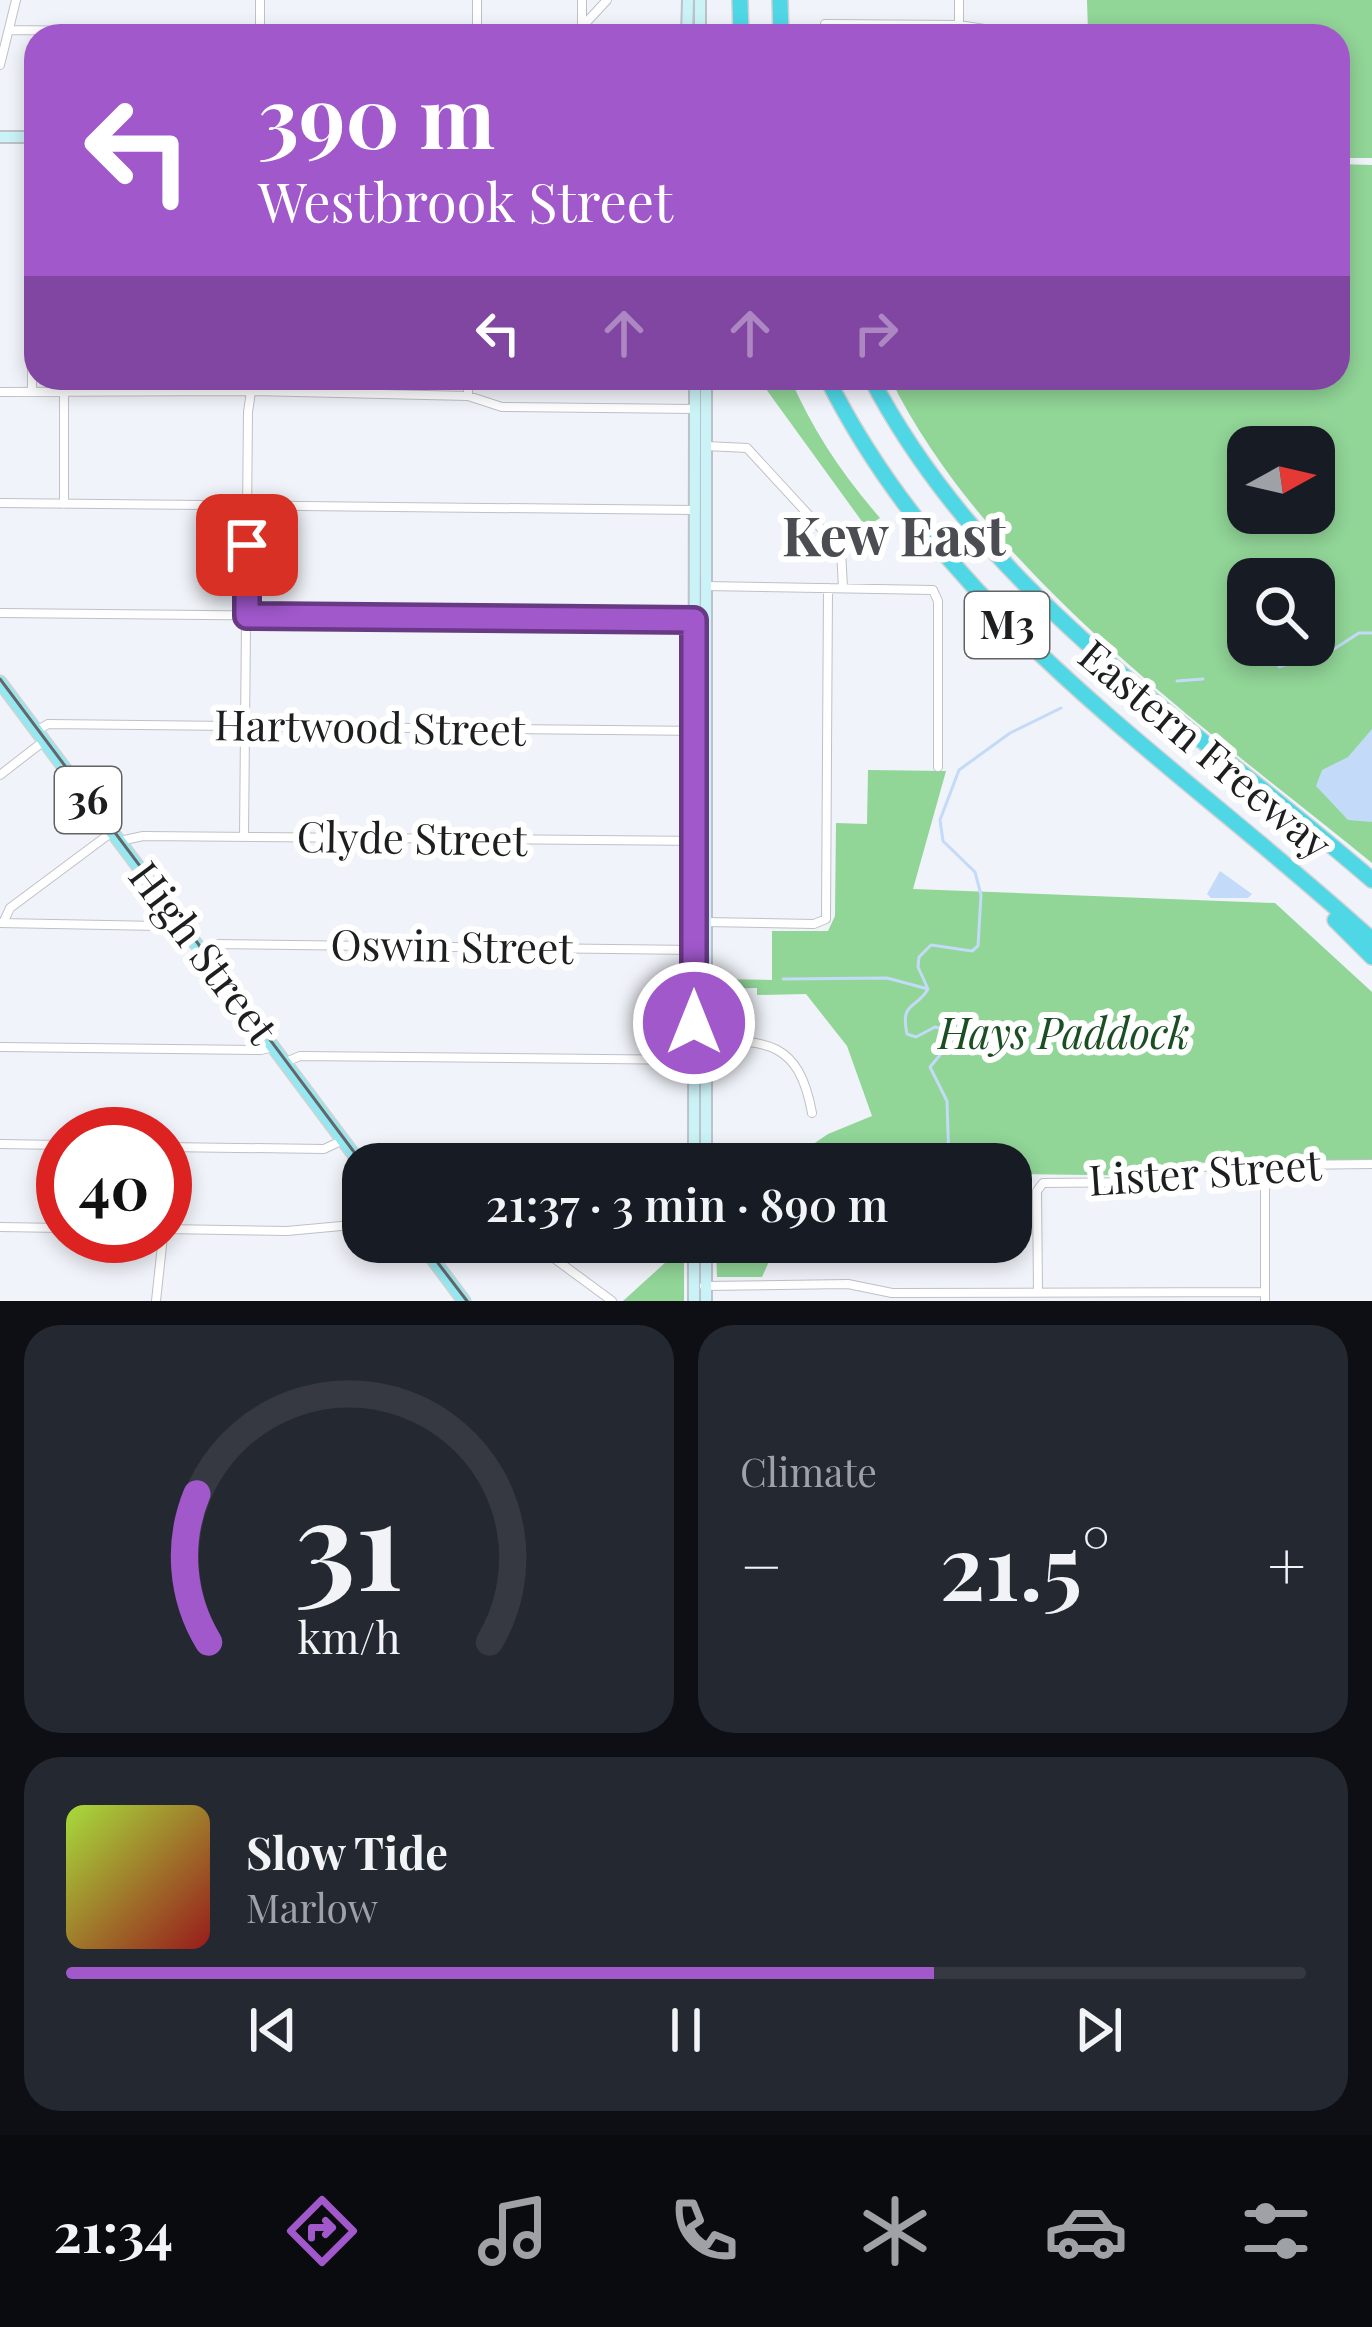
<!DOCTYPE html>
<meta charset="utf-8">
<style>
body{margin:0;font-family:"Playfair Display",serif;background:#242831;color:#f1f3f6;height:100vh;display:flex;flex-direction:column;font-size:45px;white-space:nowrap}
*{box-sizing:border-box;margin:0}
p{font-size:39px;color:#9ea1a6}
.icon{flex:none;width:66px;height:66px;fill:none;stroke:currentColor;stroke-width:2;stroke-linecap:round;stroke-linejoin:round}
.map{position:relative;height:1301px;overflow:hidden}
.details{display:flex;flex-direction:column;gap:24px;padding:24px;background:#0d0f14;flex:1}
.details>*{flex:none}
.hud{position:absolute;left:24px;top:24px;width:1326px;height:366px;border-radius:36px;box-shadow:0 6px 18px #0003;background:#a058cb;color:#fff;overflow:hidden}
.needle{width:78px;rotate:82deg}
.buttons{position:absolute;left:1227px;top:426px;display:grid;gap:24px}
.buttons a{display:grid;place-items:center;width:108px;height:108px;border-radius:24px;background:#171b24;box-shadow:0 6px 18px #0003;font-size:60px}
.speed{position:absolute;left:36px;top:1107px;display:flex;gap:24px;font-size:60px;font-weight:700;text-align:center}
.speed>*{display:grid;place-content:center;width:156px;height:156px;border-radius:50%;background:#171b24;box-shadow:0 6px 18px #0003;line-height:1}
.speed .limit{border:18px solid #d22;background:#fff;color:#111}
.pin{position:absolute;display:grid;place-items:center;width:102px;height:102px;color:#fff;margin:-51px;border-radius:24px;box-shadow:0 6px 18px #0006}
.me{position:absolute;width:132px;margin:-66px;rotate:0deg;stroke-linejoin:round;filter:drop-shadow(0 0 9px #0008)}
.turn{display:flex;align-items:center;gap:42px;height:252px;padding:0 36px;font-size:54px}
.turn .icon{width:156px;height:156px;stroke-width:2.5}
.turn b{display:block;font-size:84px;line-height:102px}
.lanes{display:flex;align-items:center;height:114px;padding:0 36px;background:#0003;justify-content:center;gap:60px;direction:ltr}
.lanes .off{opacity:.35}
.big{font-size:90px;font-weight:600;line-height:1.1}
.details .tile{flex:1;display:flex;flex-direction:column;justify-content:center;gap:18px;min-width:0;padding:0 42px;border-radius:36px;background:#242831}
.details .dial{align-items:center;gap:0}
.dial svg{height:312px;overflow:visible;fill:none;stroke:#363941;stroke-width:7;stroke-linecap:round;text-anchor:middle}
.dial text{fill:#f1f3f6;stroke:none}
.song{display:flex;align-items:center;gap:36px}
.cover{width:144px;height:144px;border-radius:18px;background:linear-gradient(135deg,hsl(80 70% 55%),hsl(0 70% 35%))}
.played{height:12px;border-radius:6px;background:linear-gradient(90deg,#a058cb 70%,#363941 70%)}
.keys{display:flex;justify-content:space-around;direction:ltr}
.heat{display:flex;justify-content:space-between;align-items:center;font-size:66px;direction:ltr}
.details .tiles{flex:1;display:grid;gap:24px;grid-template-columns:1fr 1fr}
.tile:last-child{grid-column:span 2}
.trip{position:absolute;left:342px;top:1143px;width:690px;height:120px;border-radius:36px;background:#171b24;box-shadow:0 6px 18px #0003;font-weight:600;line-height:120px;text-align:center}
.dock{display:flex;height:192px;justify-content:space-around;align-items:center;background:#090b0e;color:#9ea1a6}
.dock .icon{width:84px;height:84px}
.dock .current{color:#a058cb}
.dock b{font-size:54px;color:#f1f3f6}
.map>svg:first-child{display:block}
.green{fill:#91d597;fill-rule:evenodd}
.water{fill:#c3daf8}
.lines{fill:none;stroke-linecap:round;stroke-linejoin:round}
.stream{stroke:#c3daf8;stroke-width:3}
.street-casing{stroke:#bec1c7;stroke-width:10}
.secondary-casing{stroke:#bec1c7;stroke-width:14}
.primary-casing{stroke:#d2d2d2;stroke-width:15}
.highway-casing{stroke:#d2d2d2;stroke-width:18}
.street{stroke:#fff;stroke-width:8}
.secondary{stroke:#caf3f8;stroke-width:10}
.primary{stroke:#95e7f0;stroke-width:12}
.highway{stroke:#4fd7e6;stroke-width:15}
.tram{stroke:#65666a;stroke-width:3}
.route-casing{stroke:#683984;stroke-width:30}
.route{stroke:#a058cb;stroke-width:21}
.labels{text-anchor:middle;stroke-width:12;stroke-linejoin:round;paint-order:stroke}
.shield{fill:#fff;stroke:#616263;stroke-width:3}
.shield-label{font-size:39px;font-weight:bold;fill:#1d1e20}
.street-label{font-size:42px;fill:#1d1e20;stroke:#fff}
.park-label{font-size:42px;font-style:italic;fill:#1b4f23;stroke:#fff}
.district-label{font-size:54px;font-weight:bold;fill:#4b4d52;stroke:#fff}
</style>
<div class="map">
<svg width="1372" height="1301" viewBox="0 0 1372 1301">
<rect width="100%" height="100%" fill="#f0f3f9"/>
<!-- green -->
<path class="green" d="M1087,0H1372V158H1338V36L1088,32Z
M1338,164L1372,165V863C1206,728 986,573 890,378H1338ZM1248,447H1314V513H1248ZM1248,579H1314V645H1248Z
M758,378H790C813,431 842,474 880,518L866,527Z
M868,770L946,771L913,889L1275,903L1372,992V1160L1200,1162L1164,1176L1011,1174V1164H784L828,1134L872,1116L847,1046L806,994L757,995V988L715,989V979L772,980V931H828L835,916L836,823L867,824Z
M755,1242H778L762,1277H717L716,1246Z
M667,1261H684V1301H623Z"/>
<!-- water -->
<path class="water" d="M1372,729V822L1348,820L1316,786L1322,770L1348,757Z
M1220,871L1252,894L1248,898H1211L1207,894Z"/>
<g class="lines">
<!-- stream -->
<path class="stream" d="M1279,667L1334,649L1359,633H1372
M1177,681L1203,679
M783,979L887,978L928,989
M820,1164C844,1147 861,1148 888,1159L889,1164
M949,1164L947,1101L930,1067L955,1037L952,1031L935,1027L916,1037L907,1034C900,1001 916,1010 928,989L918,967L919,957L931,945L972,951L978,946L981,895L975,872L943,841L940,820L959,770L1010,733L1061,708"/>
<!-- street casing -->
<g class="street-casing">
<path id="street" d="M825,24L959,25L1022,35L1160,36
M582,27L607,0
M9,30L477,35
M260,34V0
M477,34V0
M582,36V0
M959,36V0
M0,65L16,0
M0,392L251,391L468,396L502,407L695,409
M32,392L33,137
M468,396V378
M706,446L747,448L841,550L843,588
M0,503L694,510
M64,504V392
M705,586L933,590L938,601V767
M0,613L706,620
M38,730L48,724L705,731
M0,775L44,741
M244,837L248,412L253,378
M120,841L143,836L705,841
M705,922L814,924L826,919L828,588
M0,923L159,926L176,918
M3,923L10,908L112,832
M201,949L214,944L695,950
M705,1041C768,1040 799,1042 812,1113
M0,1047L261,1050L273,1047
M286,1062L300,1056L696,1060
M0,1144L63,1145
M165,1147L324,1149L343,1140
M1265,1165V1301
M0,1227L63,1228
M165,1229L287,1231L363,1224
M532,1242L612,1301
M704,1286L848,1284L892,1293L1265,1292
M1038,1292L1037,1191L1043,1183L1148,1182L1208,1166L1372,1164
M156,1301L163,1236"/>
</g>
<!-- secondary casing -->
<g class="secondary-casing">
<path id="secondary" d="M687,36L688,0
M700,36V0
M0,137H36
M694,1164L695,378
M706,1164V378
M694,1242V1301
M706,1242V1301"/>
</g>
<!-- primary casing -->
<g class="primary-casing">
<path id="primary" d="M0,682L363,1167
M420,1242L464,1301"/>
</g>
<!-- highway casing -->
<g class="highway-casing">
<path id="highway" d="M740,0L741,36
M780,0L781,36
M827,378C947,620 1178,763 1372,940
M871,378C984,595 1192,724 1372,880
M1335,920L1372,957"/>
</g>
<!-- street -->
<use href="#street" class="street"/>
<!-- secondary -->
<use href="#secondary" class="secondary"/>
<!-- primary -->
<use href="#primary" class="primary"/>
<!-- highway -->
<use href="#highway" class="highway"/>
<!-- tram -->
<path class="tram" d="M0,679L363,1164
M422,1242L467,1301"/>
</g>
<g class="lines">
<!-- route casing -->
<g class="route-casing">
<path id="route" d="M247,545V616L694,620V1023"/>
</g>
<!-- route -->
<use href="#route" class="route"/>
</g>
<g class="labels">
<!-- shield labels -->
<g class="shield">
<rect x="965" y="592" width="84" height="66" rx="9"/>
<rect x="55" y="767" width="66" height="66" rx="9"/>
</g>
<g class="shield-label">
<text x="1007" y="639">M3</text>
<text x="88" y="814">36</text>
</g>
<!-- street labels -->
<g class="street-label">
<text transform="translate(370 728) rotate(1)" y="15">Hartwood Street</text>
<text transform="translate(1205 750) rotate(40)" y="15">Eastern Freeway</text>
<text transform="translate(412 839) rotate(1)" y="15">Clyde Street</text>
<text transform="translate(452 947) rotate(1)" y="15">Oswin Street</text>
<text transform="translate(203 953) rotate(53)" y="15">High Street</text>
<text transform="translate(1205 1173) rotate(-4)" y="15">Lister Street</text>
</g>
<!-- park labels -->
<g class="park-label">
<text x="1064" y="1049">Hays Paddock</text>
</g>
<!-- district labels -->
<g class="district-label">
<text x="894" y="556">Kew East</text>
</g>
</g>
</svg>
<div class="buttons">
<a><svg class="needle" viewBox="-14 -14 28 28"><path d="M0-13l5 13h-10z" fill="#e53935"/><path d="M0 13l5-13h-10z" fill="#9ea1a6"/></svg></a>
<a><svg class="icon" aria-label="search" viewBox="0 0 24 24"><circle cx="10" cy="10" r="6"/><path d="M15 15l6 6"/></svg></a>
</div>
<div class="speed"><div class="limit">40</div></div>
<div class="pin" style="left:247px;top:545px;background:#d93025"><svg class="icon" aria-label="arrive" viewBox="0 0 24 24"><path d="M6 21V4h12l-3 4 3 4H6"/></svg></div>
<svg class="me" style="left:694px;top:1023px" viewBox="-20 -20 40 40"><circle r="17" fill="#a058cb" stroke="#fff" stroke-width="3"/><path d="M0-11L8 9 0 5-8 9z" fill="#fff"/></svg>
<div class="trip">21:37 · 3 min · 890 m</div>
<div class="hud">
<div class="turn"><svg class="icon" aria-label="left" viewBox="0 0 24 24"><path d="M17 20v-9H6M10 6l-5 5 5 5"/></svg><div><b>390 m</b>Westbrook Street</div></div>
<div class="lanes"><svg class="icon" aria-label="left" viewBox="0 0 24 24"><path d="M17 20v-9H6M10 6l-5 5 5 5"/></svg><svg class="icon off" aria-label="ahead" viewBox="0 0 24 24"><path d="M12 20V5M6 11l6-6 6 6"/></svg><svg class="icon off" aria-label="ahead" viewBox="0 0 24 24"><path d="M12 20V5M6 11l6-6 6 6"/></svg><svg class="icon off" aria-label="right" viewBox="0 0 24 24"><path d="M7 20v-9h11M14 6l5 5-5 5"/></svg></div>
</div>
</div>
<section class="details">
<div class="tiles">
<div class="tile dial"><svg viewBox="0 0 100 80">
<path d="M14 69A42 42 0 1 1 86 69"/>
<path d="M14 69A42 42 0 0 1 11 31" stroke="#a058cb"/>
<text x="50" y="56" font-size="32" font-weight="700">31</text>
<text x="50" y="72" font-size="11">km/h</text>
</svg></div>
<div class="tile"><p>Climate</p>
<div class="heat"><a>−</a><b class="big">21.5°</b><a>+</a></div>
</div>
<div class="tile">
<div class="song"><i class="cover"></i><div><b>Slow Tide</b><p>Marlow</p></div></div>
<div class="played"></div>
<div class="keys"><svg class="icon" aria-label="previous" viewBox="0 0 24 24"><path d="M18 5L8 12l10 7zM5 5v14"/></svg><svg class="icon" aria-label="pause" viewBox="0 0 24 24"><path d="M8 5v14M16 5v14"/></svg><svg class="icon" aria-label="next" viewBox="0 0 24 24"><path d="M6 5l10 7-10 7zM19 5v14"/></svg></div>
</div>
</div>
</section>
<nav class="dock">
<b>21:34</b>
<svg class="icon current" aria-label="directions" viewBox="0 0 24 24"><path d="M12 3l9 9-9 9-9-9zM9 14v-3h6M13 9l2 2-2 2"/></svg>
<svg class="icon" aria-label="music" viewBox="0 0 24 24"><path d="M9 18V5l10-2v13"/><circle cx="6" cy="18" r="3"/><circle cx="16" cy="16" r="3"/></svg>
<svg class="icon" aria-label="phone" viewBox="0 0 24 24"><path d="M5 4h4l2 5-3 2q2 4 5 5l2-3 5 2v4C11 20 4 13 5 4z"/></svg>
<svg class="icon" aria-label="climate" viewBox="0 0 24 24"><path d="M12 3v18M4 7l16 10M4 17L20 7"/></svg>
<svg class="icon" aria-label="car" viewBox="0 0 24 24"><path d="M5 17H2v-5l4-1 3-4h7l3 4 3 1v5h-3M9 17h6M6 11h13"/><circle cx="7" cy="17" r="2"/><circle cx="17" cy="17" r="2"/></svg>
<svg class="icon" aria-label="filters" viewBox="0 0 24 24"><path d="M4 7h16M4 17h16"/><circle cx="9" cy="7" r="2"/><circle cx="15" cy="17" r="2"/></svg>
</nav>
